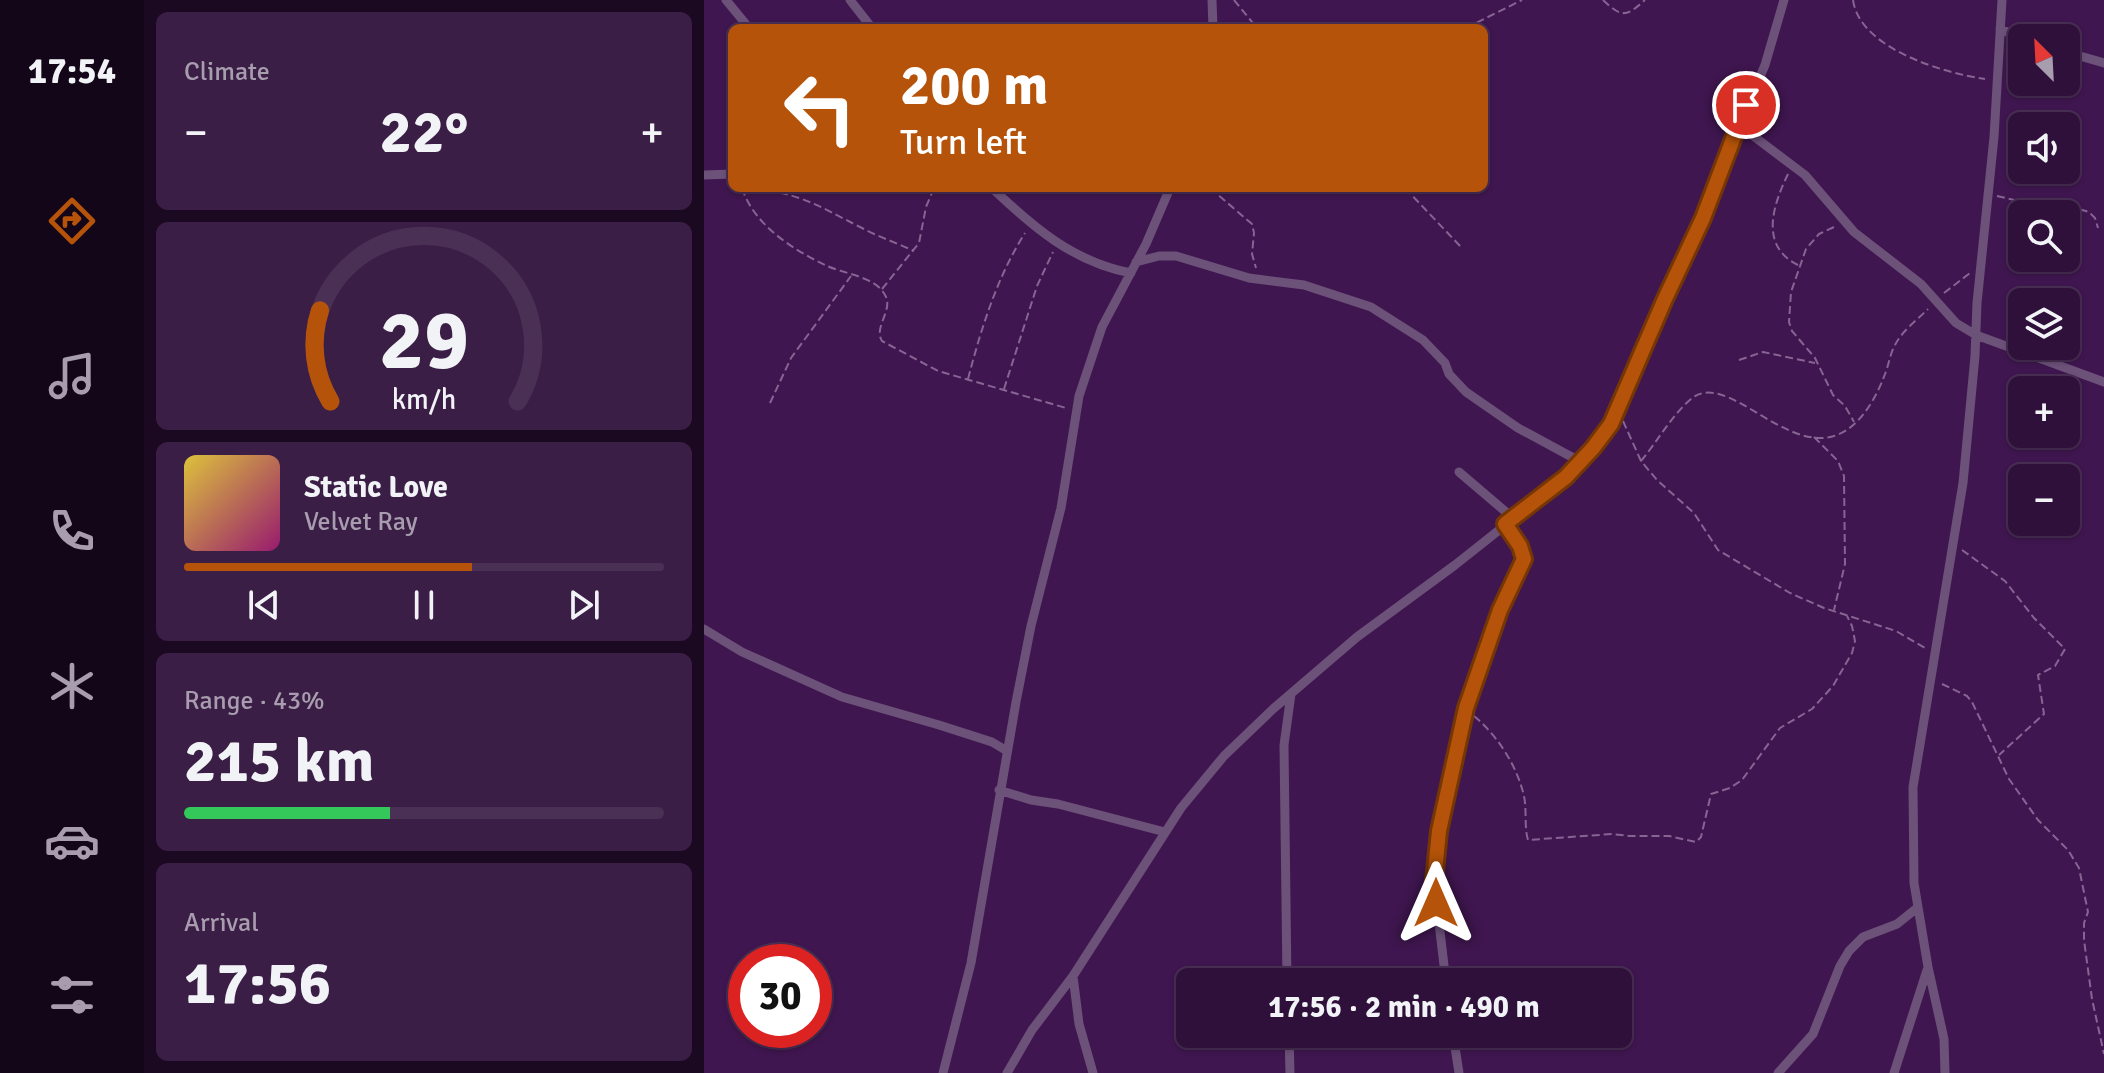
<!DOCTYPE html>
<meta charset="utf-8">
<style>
body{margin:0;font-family:Signika,sans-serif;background:#3b1e46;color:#f1f3f6;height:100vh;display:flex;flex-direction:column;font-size:30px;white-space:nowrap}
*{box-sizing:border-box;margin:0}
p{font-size:26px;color:#a79daf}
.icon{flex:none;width:44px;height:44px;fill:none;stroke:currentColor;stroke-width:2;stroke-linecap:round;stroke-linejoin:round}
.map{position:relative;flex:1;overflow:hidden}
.details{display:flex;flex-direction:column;gap:12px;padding:12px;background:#1a0920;width:560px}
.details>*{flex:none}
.top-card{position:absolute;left:24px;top:24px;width:760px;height:168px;border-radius:12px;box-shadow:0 2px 6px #0004,0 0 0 2px #4a3055;background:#b45309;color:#fff;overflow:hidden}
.needle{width:52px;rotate:336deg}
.controls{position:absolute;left:1304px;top:24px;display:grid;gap:16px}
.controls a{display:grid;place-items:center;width:72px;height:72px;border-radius:12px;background:#2f103b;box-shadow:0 2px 6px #0004,0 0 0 2px #4a3055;font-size:40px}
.speed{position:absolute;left:24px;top:944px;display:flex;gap:16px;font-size:40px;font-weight:700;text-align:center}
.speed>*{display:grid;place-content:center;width:104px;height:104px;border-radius:50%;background:#2f103b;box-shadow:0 2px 6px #0004,0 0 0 2px #4a3055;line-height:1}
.speed .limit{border:12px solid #d22;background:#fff;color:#111}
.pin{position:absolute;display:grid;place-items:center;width:68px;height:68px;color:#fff;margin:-34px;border:4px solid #fff;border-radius:50%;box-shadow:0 2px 8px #0007}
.me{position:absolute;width:88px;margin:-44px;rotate:0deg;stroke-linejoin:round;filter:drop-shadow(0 0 6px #0008)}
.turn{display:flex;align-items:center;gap:28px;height:168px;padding:0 40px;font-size:36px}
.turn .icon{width:104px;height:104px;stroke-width:2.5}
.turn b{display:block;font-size:56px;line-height:68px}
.big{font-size:60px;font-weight:700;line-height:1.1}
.details .card{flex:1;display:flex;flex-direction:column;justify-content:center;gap:12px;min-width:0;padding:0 28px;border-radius:12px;background:#3b1e46}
.details .dial{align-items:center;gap:0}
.dial svg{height:208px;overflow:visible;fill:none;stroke:#4a3055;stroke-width:7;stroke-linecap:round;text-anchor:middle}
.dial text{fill:#f1f3f6;stroke:none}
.song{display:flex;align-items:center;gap:24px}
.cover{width:96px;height:96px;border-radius:12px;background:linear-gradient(135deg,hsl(50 70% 55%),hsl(320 70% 35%))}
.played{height:8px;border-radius:4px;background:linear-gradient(90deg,#b45309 60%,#4a3055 60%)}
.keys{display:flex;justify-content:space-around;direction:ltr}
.heat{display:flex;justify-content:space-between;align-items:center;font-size:44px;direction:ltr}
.charge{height:12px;border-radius:6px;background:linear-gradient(90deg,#34c759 43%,#4a3055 0)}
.trip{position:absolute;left:472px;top:968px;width:456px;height:80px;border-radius:12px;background:#2f103b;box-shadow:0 2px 6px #0004,0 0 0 2px #4a3055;font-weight:700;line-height:80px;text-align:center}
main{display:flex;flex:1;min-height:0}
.menu{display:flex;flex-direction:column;width:144px;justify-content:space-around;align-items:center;background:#130618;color:#a79daf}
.menu .icon{width:56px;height:56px}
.menu .on{color:#b45309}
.menu b{font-size:36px;color:#f1f3f6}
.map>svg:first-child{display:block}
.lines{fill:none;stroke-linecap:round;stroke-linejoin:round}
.path{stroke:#866594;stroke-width:2;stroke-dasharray:8 4;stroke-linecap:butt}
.minor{stroke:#6c5179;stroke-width:9}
.route-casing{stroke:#753606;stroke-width:20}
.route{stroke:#b45309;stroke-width:14}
</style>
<main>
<nav class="menu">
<b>17:54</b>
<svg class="icon on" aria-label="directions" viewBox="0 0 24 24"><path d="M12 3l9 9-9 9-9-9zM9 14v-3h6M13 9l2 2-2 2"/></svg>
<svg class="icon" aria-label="music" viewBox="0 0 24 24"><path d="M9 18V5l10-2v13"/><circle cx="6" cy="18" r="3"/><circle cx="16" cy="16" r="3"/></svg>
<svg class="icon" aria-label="phone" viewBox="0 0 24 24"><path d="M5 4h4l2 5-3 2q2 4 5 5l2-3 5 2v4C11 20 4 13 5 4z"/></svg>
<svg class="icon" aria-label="climate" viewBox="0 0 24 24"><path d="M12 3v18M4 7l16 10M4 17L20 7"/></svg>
<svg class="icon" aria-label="car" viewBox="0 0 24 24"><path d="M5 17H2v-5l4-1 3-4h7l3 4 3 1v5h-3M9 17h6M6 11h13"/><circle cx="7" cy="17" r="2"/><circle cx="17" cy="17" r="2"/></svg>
<svg class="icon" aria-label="filters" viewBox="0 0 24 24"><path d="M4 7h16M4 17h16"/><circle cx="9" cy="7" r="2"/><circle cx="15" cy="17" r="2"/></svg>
</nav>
<section class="details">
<div class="card"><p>Climate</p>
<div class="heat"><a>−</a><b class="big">22°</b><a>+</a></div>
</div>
<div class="card dial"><svg viewBox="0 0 100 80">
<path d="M14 69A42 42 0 1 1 86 69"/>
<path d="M14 69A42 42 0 0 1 10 34" stroke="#b45309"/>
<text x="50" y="56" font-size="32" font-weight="700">29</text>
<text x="50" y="72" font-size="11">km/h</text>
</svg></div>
<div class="card">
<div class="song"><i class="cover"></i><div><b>Static Love</b><p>Velvet Ray</p></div></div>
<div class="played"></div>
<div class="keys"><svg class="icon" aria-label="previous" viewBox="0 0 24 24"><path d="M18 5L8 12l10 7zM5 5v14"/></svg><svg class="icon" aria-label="pause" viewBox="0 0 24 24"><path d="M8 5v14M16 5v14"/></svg><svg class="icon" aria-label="next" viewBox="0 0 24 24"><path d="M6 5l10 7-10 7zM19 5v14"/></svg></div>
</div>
<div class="card"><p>Range · 43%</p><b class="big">215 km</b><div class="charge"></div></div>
<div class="card"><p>Arrival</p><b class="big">17:56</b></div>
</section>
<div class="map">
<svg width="1400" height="1073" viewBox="0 0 1400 1073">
<rect width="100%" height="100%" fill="#3f164f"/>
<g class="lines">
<!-- path -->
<path class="path" d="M530,0L553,28
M899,0C918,18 922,17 941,0
M1149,0C1156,49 1240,73 1281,79
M612,28H635
M762,28L818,0
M1084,174C1069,205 1055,246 1094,265
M38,188C50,225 88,249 121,265C139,274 171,276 181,295C190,310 169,327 178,341L234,371L362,408
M506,188L548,224L550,233L548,254L552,268
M701,188L757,247
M40,190C91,189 114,206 158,228C175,237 193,243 210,251
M1293,196L1319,202L1365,206L1385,212L1391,218L1394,228
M1130,227L1115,234L1102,249L1087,292L1085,322L1088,331L1111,358L1129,395L1141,406L1150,422
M178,289L215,243L222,207L230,188
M1240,293L1266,273
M1035,360L1059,352L1111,363
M264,379C277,329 293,277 321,233
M300,389L333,286L349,252
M66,403L87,358L147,276
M919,421L937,461L953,480L990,513L1014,550L1086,593L1120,608L1192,631L1221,648
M1110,437L1134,461L1140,476L1141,564L1130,610
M937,461C953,442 968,415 987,399C1022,369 1081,455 1133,435C1157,426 1173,396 1181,374C1185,364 1186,354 1191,345C1198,331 1213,320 1224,309
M1258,550L1301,581L1330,618L1361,649L1351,666L1334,675L1340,714L1295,755
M1238,684L1263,696L1268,702L1305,779L1334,820L1364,850L1375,868L1384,912L1380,923V940L1388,999L1400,1054
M770,716C794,736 813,766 820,796C823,811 820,827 824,840L908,834L925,836H965L992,842L997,837L1007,794L1026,788L1038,780L1076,728L1108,709L1129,686L1148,653L1151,641L1148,626L1143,616"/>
<!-- minor -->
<path class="minor" d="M22,0L45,28
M146,0L168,28
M508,0L509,28
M1296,29L1318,38
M1362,52L1400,63
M1036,126L1101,175L1150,232L1217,284L1252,323L1272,335L1400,382
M0,175L28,174
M288,188C329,227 369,262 427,273
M432,262L455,256H472L545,278L600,285L667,307L719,340L741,363L745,374L762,392L814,428L877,462
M755,472L809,518
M0,629L38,652L138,697L235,725L288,742L303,751
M295,790L327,800L354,804L461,832
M369,976L375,1024L389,1073
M583,982L580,745L587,694
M742,982L730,881L735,831L762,708L796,610L820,559L819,554L801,524
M585,1034L586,1073
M749,1034L755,1073
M239,1073L267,963L312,702L327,626L357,508L375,396L398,327L442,244L466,188
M303,1073L328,1030L369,976L477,808L520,756L569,709L653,637L751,565L862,477L889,448L907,424L960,301L999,218L1011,182L1061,65L1080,0
M1074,1073L1109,1034L1136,966L1145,951L1159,937L1193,924L1213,908
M1190,1073L1223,970
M1241,1073L1240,1039L1224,967L1210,883L1209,787L1259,483L1271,356L1273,303L1290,137L1298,0"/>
</g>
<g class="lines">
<!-- route casing -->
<g class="route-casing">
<path id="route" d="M732,903L730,881L735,831L762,708L796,610L820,559L816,546L801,524L862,477L889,448L907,424L960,301L999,218L1042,105"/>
</g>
<!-- route -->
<use href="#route" class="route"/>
</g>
</svg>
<div class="controls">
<a><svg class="needle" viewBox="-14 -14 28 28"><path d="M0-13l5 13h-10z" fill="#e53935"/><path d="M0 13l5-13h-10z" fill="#a79daf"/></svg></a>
<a><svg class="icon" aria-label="sound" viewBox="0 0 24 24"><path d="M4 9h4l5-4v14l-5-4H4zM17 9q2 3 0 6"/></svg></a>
<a><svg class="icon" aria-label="search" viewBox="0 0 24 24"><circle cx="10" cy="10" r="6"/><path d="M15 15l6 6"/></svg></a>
<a><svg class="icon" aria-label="layers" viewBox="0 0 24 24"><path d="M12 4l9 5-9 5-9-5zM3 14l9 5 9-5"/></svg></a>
<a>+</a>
<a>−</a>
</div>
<div class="speed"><div class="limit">30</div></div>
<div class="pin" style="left:1042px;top:105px;background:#d93025"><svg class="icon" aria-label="arrive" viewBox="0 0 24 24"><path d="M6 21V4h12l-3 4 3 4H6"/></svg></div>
<svg class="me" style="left:732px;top:903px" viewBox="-20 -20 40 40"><path d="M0-17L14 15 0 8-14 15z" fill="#b45309" stroke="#fff" stroke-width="4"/></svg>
<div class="trip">17:56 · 2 min · 490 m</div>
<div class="top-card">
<div class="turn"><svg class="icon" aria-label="left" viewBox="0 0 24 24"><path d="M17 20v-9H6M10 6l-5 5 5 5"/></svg><div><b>200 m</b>Turn left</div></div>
</div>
</div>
</main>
